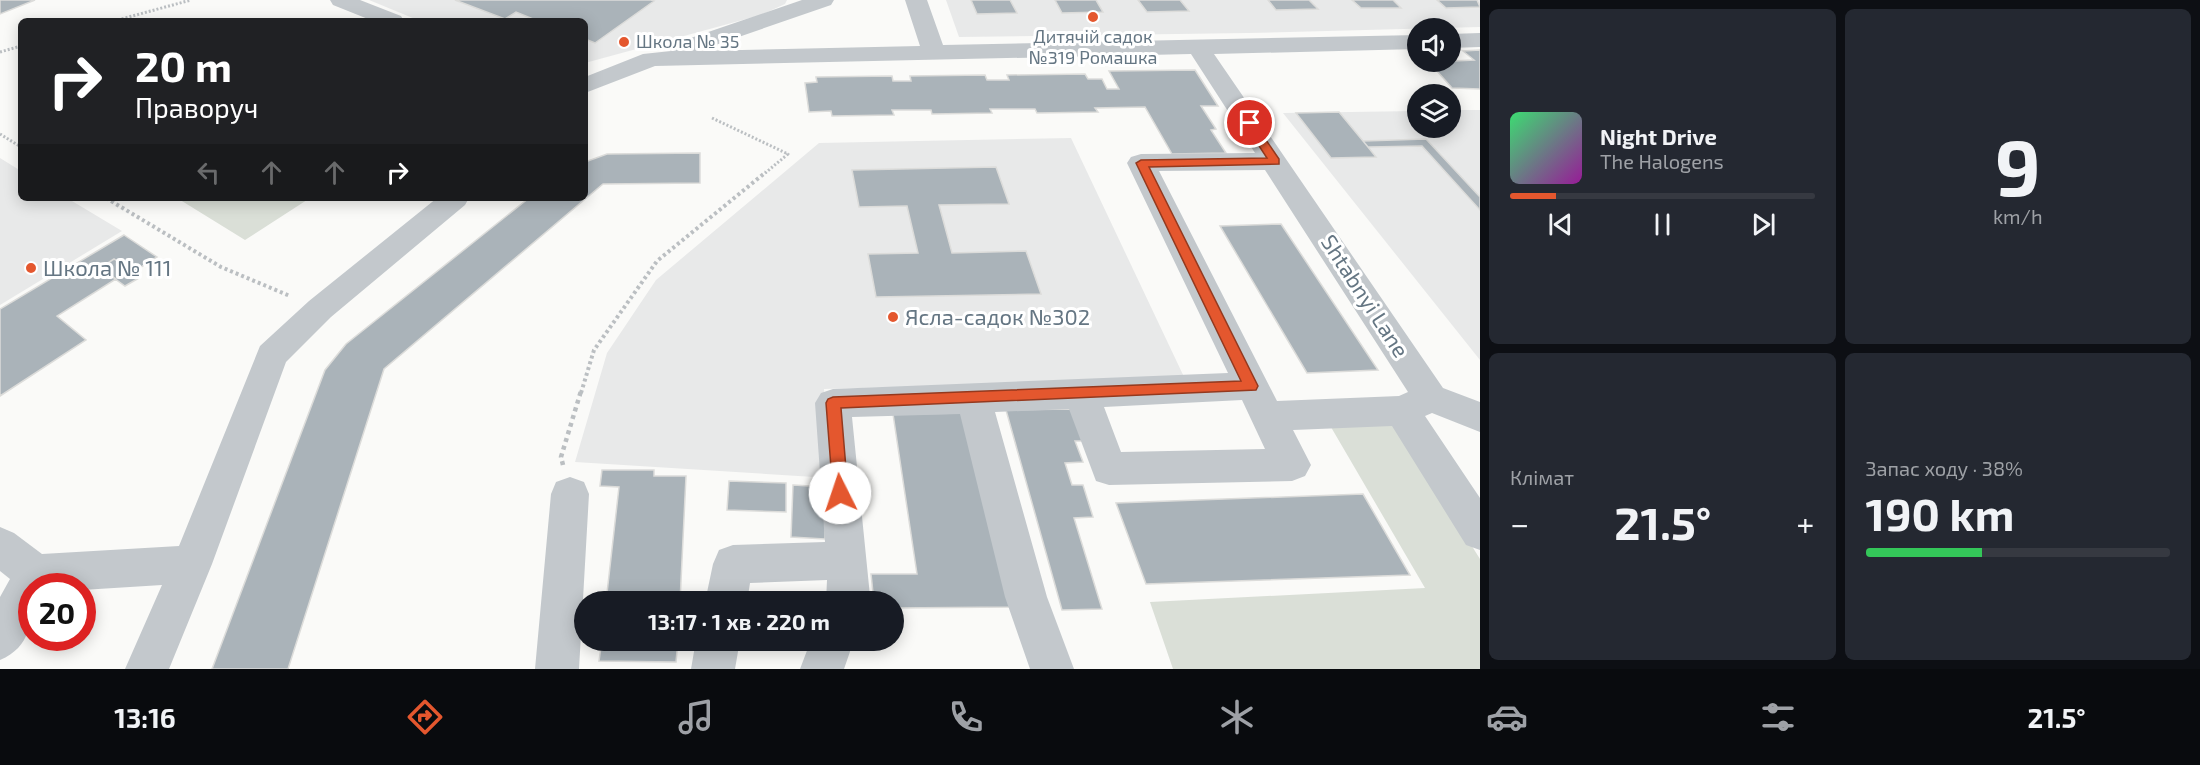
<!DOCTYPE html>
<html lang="uk">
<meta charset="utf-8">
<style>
body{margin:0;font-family:"Exo 2",sans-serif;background:#242831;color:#f1f3f6;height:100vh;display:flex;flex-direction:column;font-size:22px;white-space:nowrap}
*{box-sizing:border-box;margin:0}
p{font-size:20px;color:#9ea1a6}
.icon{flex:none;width:33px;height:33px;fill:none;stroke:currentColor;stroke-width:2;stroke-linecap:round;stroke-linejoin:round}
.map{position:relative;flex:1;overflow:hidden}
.panel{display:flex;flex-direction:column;gap:9px;padding:9px;background:#0d0f14;width:720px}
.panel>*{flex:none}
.top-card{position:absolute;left:18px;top:18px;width:570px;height:183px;border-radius:9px;box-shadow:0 3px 15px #0003;background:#202124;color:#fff;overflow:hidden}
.tools{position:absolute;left:1407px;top:18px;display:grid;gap:12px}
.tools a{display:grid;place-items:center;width:54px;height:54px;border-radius:50%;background:#171b24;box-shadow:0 3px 15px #0003;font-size:30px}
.speed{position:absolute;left:18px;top:573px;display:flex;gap:12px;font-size:30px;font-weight:700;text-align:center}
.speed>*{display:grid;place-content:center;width:78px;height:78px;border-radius:50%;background:#171b24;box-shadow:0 3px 15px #0003;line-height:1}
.speed .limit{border:9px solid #d22;background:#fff;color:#111}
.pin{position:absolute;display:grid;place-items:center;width:51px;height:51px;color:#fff;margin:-26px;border:3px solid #fff;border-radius:50%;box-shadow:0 2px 6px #0007}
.me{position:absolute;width:66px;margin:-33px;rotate:356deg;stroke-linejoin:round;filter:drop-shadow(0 0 4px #0008)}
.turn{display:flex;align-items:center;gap:21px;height:126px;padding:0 18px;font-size:27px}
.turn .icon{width:78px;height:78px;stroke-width:2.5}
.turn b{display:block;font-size:42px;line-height:51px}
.lanes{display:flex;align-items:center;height:57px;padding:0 18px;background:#0003;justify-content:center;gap:30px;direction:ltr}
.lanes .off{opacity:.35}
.big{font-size:45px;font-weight:700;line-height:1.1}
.panel .tile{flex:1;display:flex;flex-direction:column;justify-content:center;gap:9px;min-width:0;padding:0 21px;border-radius:9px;background:#242831}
.panel .dial{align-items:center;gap:0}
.dial b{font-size:78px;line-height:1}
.song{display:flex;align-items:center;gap:18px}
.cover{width:72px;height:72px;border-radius:9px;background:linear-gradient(135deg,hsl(140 70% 55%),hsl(300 70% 35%))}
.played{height:6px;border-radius:3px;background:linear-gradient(90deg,#e4572e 15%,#363941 15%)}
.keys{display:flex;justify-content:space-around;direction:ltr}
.heat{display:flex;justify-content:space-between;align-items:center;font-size:33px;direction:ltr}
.charge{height:9px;border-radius:4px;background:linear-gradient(90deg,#34c759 38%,#363941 0)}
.panel .tiles{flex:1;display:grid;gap:9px;grid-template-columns:repeat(2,1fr)}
.trip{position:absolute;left:574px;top:591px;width:330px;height:60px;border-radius:30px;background:#171b24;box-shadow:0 3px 15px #0003;font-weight:700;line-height:60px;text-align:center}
.tabs{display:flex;height:96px;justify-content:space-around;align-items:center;background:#090b0e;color:#9ea1a6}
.tabs .icon{width:42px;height:42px}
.tabs .active{color:#e4572e}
.tabs b{font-size:27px;color:#f1f3f6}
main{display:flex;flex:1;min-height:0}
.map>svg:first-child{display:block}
.built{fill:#e8e9e9}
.green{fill:#dadfd7}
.building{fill:#aab3b9;stroke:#dcdcda;stroke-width:1.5}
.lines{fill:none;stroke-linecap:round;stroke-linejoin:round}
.path-far2{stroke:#bbbfc2;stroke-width:3;stroke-dasharray:2 2;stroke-linecap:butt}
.path-far1{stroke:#bbbfc2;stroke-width:4;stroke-dasharray:3 3;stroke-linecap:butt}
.path{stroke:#bbbfc2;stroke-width:4.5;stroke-dasharray:4 4;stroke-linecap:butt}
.minor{fill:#c3c8cc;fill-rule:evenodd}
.route{fill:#e4572e;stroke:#94391e;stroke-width:1.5}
.poi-dot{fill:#e4572e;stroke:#fff;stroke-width:2}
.labels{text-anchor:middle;stroke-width:6;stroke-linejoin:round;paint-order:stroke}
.far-poi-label{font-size:18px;fill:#657683;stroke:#fff}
.poi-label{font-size:22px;fill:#657683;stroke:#fff;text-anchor:start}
.street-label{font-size:22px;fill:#657683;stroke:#fff}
</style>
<main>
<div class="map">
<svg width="1480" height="669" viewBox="0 0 1480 669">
<rect width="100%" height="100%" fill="#fafaf8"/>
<!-- built -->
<path class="built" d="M369,0H787L785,4L761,15L585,63V21H420Z
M946,0H1480V27L1248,33L959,37Z
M1451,110H1480V360L1283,113L1417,111L1418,128H1450Z
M1071,138L1185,379L824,389L830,478L575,462L607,353L656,280L819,143Z
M0,158L21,171V198H67L122,231L0,305Z"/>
<!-- green -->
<path class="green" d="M177,198H310L245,240Z
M1393,420L1480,559V669H1173L1150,602L1425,588L1328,422Z"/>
<!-- building -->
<path class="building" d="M0,0H35L0,14Z
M455,0H651L654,1L595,43L585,39V21H538L516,12L505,19Z
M971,0H1010L1017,13L977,14Z
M1055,0H1096L1103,12L1062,13Z
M1138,0H1180L1189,11L1147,12Z
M1268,0H1309L1318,9L1276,10Z
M1352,0H1393L1401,8H1361Z
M1437,0H1477L1480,7L1446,8Z
M1480,50V89L1452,88L1429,62L1474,60L1463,51Z
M1195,70L1218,106H1201L1216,129L1211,130L1226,153L1172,154L1145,107L1095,108L1098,112L1037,113L1035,109H990L992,113L932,114L931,110H892L894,115L832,116L831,111L809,112L805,83L817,82L816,77L892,76L893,81H911L910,76L985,75L987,80H1009L1007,75L1085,74L1088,79H1102L1107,89H1119L1109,71Z
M1339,112L1368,147L1376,157L1331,158L1296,113Z
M1426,139L1480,197V210L1422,146L1368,147L1363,141Z
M700,153V183L603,184L384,369L288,669H212L325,370L346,344L529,198H585V162L607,154Z
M996,167L1009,204L939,205L952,253L1026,251L1041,294L876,297L868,254L918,253L907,206L859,207L852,170Z
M1281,224L1378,370L1307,373L1220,226Z
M124,235L157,257L133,272L114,259L100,268L116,279L57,316L86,340L0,396V309Z
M114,259L133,272L139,278L125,286L100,268Z
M1073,409L1084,441H1075L1083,462L1065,463L1072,485H1083L1093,517L1074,518L1102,609L1062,610L1006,410Z
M969,413L1011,607L894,608V602H874L871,574H917L893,414Z
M602,470H654V476H686L680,602H606L619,487L600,486Z
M729,481L786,483V512L727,510Z
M793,485L826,487L825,539L791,537Z
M1363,494L1410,575L1146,584L1116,503Z
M602,640H678L676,662L599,661Z"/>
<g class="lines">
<!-- path-far2 -->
<path class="path-far2" d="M114,21L191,0
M0,52L21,46
M712,118L788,154L764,174
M0,134L21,147"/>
<!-- path-far1 -->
<path class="path-far1" d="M106,198L221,267L290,296
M581,393L594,350L657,261L766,172"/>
<!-- path -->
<path class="path" d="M563,465L561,457L581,391"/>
<!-- minor -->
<path class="minor" d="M330,0H360L401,16L404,21H373L333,5Z
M802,0H834L831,5L698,51L920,46L905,0H927L943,45L1418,35V49L1214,54L1443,388L1480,402V432L1432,413L1425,416L1480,498V550L1466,545L1392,426L1293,430L1311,465L1305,476L1292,481L1109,485L1096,481L1069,409L995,412L1047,597L1074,669H1030L1005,597L960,414L852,417L870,596L868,602H826L827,580L750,583L747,602H705L713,564L719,550L733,545L825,542L815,403L821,393L833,389L1228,373L1127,163L1131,157L1141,154L1255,153L1191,54L655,66L585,93V77L643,54L671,51L669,49L673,44ZM1265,170L1408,392L1399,396L1277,401L1159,171ZM1242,400L1265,449L1121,452L1104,407Z
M1480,33V47L1450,48V34Z
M437,198H469L465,205L331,317L286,362L212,564L169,669H125L162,585L82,590V586H32C32,618 33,646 0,660V597L10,579L0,571V527L14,533L42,554L179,546L260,346L309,301Z
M570,477L584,482L589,494L579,669H535L551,494L556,482Z
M696,640H740L735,669H691Z
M811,640H854L844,669H800Z"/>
</g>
<!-- route -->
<path class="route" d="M1250,120L1253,121L1279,159V164L1149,167L1258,386L1256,390L841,408L848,493L846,498L840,500L835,498L833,493L826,403L828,399L833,397L1241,381L1136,163L1141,160L1267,158L1244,123Z"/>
<!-- markers -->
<g class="poi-dot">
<circle cx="1093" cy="17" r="6"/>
<circle cx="624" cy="42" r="6"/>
<circle cx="31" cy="268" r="6"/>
<circle cx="893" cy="317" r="6"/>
</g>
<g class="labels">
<!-- far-poi labels -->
<g class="far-poi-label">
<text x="1093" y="43">Дитячій садок<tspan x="1093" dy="21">№319 Ромашка</tspan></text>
<text x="636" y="48" text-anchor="start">Школа № 35</text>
</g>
<!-- poi labels -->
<g class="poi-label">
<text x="43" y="276">Школа № 111</text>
<text x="905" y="325">Ясла-садок №302</text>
</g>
<!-- street labels -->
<g class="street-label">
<text transform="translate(1365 296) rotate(57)" y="8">Shtabnyi Lane</text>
</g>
</g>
</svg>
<div class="tools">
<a><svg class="icon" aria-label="sound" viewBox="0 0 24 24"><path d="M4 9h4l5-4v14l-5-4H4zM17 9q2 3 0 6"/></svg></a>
<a><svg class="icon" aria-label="layers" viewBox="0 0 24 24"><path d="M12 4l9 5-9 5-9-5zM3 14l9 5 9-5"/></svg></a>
</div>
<div class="speed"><div class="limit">20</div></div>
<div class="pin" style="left:1250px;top:123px;background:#d93025"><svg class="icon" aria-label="arrive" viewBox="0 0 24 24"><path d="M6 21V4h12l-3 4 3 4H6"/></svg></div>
<svg class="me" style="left:840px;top:493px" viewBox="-20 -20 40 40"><circle r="19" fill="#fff"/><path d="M0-13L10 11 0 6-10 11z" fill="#e4572e"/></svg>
<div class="trip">13:17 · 1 хв · 220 m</div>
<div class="top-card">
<div class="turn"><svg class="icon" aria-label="right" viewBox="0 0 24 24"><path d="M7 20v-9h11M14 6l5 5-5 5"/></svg><div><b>20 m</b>Праворуч</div></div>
<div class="lanes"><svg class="icon off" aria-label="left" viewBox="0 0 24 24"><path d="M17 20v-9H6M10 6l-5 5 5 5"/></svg><svg class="icon off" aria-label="ahead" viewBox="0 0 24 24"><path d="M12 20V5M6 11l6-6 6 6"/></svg><svg class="icon off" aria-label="ahead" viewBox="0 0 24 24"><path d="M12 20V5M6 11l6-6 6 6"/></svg><svg class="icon" aria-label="right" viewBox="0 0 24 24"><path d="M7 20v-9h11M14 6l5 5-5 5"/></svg></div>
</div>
</div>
<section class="panel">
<div class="tiles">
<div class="tile">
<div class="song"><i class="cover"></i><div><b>Night Drive</b><p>The Halogens</p></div></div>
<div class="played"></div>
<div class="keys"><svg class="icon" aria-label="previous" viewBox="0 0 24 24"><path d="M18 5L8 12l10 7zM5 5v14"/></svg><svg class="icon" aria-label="pause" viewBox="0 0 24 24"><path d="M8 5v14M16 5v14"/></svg><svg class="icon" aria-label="next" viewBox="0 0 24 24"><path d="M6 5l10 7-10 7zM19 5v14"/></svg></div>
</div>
<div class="tile dial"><b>9</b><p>km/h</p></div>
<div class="tile"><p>Клімат</p>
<div class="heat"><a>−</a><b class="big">21.5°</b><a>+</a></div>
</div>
<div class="tile"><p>Запас ходу · 38%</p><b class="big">190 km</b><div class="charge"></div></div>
</div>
</section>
</main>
<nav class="tabs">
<b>13:16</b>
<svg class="icon active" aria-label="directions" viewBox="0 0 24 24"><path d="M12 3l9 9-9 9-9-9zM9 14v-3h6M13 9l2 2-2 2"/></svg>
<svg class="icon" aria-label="music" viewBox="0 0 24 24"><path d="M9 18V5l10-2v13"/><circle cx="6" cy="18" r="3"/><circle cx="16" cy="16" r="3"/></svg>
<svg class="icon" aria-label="phone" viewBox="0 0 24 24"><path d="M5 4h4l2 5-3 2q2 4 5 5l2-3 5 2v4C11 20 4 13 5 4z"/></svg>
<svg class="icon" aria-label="climate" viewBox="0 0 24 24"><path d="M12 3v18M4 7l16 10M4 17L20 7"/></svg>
<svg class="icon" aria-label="car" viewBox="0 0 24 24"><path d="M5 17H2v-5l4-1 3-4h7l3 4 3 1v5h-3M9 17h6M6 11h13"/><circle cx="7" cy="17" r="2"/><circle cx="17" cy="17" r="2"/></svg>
<svg class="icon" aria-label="filters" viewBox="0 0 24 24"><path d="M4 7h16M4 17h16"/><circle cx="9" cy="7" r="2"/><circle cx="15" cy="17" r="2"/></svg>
<b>21.5°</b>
</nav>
